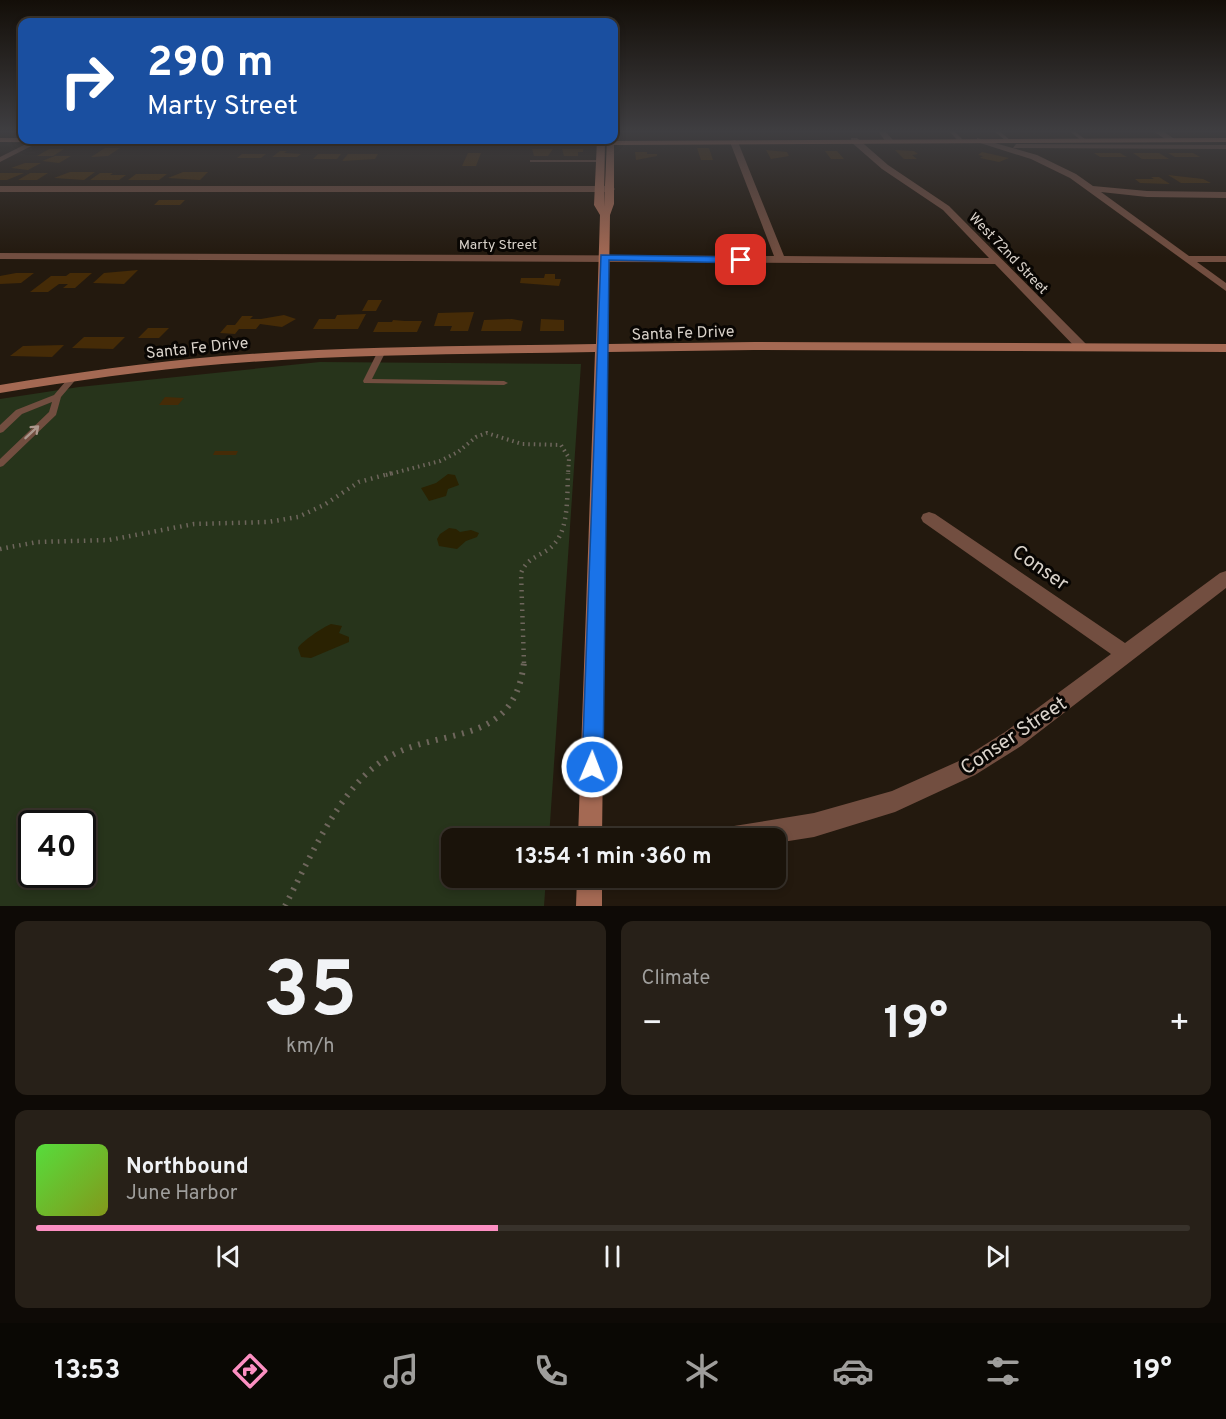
<!DOCTYPE html>
<meta charset="utf-8">
<style>
body{margin:0;font-family:Overpass,sans-serif;background:#272018;color:#f1f3f6;height:100vh;display:flex;flex-direction:column;font-size:22px;white-space:nowrap}
*{box-sizing:border-box;margin:0}
p{font-size:20px;color:#9f9e9c}
.icon{flex:none;width:33px;height:33px;fill:none;stroke:currentColor;stroke-width:2;stroke-linecap:round;stroke-linejoin:round}
.map{position:relative;height:906px;overflow:hidden}
.panel{display:flex;flex-direction:column;gap:15px;padding:15px;background:#0e0a06;flex:1}
.panel>*{flex:none}
.banner{position:absolute;left:18px;top:18px;width:600px;height:126px;border-radius:12px;box-shadow:0 3px 9px #0003,0 0 0 2px #38322b;background:#1a4fa0;color:#fff;overflow:hidden}
.speed{position:absolute;left:18px;top:810px;display:flex;gap:12px;font-size:30px;font-weight:700;text-align:center}
.speed>*{display:grid;place-content:center;width:78px;height:78px;border-radius:50%;background:#1a130a;box-shadow:0 3px 9px #0003,0 0 0 2px #38322b;line-height:1}
.speed .limit{border:3px solid #111;border-radius:9px;background:#fff;color:#111}
.pin{position:absolute;display:grid;place-items:center;width:51px;height:51px;color:#fff;margin:-26px;border-radius:12px;box-shadow:0 3px 9px #0006}
.me{position:absolute;width:66px;margin:-33px;rotate:1deg;stroke-linejoin:round;filter:drop-shadow(0 0 4px #0008)}
.turn{display:flex;align-items:center;gap:21px;height:126px;padding:0 30px;font-size:27px}
.turn .icon{width:78px;height:78px;stroke-width:2.5}
.turn b{display:block;font-size:42px;line-height:51px}
.big{font-size:45px;font-weight:700;line-height:1.1}
.panel .widget{flex:1;display:flex;flex-direction:column;justify-content:center;gap:9px;min-width:0;padding:0 21px;border-radius:12px;background:#272018}
.panel .dial{align-items:center;gap:0}
.dial b{font-size:78px;line-height:1}
.song{display:flex;align-items:center;gap:18px}
.cover{width:72px;height:72px;border-radius:9px;background:linear-gradient(135deg,hsl(110 70% 55%),hsl(70 70% 35%))}
.played{height:6px;border-radius:3px;background:linear-gradient(90deg,#fc8fc2 40%,#38322b 40%)}
.keys{display:flex;justify-content:space-around;direction:ltr}
.heat{display:flex;justify-content:space-between;align-items:center;font-size:33px;direction:ltr}
.panel .tiles{flex:1;display:grid;gap:15px;grid-template-columns:1fr 1fr}
.widget:last-child{grid-column:span 2}
.trip{position:absolute;left:441px;top:828px;width:345px;height:60px;border-radius:12px;background:#1a130a;box-shadow:0 3px 9px #0003,0 0 0 2px #38322b;font-weight:700;line-height:60px;text-align:center}
.dock{display:flex;height:96px;justify-content:space-around;align-items:center;background:#0a0804;color:#9f9e9c}
.dock .icon{width:42px;height:42px}
.dock .active{color:#fc8fc2}
.dock b{font-size:27px;color:#f1f3f6}
.map>svg:first-child{display:block}
.green{fill:#27341b;fill-rule:evenodd}
.sand{fill:#2a2202}
.building{fill:#452b07}
.lines{fill:none;stroke-linecap:round;stroke-linejoin:round}
.path-far2{stroke:#6e665c;stroke-width:4;stroke-dasharray:1.5 4;stroke-linecap:butt}
.path-far1{stroke:#6e665c;stroke-width:4.5;stroke-dasharray:1.5 5;stroke-linecap:butt}
.path{stroke:#6e665c;stroke-width:6;stroke-dasharray:2 7;stroke-linecap:butt}
.lane{fill:#724e40;fill-rule:evenodd}
.street{fill:#724e40;fill-rule:evenodd}
.secondary{fill:#a46953;fill-rule:evenodd}
.primary{fill:#ca7e61;fill-rule:evenodd}
.oneway{stroke:#ab978c}
.route{fill:#1a73e8;stroke:#114b97;stroke-width:1.5}
.labels{text-anchor:middle;stroke-width:6;stroke-linejoin:round;paint-order:stroke}
.far-street-label{font-size:14px;fill:#d9d2ca;stroke:#090603}
.street-label{font-size:16px;fill:#d9d2ca;stroke:#090603}
.near-street-label{font-size:20px;fill:#d9d2ca;stroke:#090603}
</style>
<div class="map">
<svg width="1226" height="906" viewBox="0 0 1226 906">
<rect width="100%" height="100%" fill="#23190e"/>
<!-- green -->
<path class="green" d="M320,362L581,364L549,838H452V878H546L544,906H0V399L79,387ZM32,824H82V874H32Z"/>
<!-- sand -->
<path class="sand" d="M448,474L455,475L459,485L448,489L446,496L429,501L421,488L436,483Z
M449,528L456,529L460,532L471,530L479,533L477,537L466,541L457,549L439,546L437,539L440,534Z
M331,624L342,626L339,633L349,637V642L311,658L301,657L298,648C301,642 323,627 331,624Z"/>
<!-- building -->
<path class="building" d="M105,148H120L108,156L91,157Z
M697,148H709L713,160H701Z
M49,149H64L53,156H37Z
M532,149H553L548,156H534Z
M562,149H583V152H578V156H564Z
M766,150L787,152L789,156L771,159Z
M895,150L914,151L918,154L912,155L917,159H904Z
M280,151H287L284,153L301,154L297,157H272Z
M825,151H837L844,159H831Z
M635,152H647V154H657V156L636,160Z
M982,152L1009,158L999,162L980,158L983,156L978,155Z
M468,153H481L476,166H462Z
M1094,153H1120L1127,157H1100Z
M1133,153H1159L1169,159H1142Z
M1168,153H1193L1200,157H1175Z
M242,154H266L261,158H237Z
M318,154H341L337,159H313Z
M348,154H378L375,159L342,161Z
M55,156H71L59,163L42,161Z
M25,163H41L28,170L11,168Z
M70,172H95L84,180L54,178Z
M183,172H208L200,180L168,178Z
M0,173H24L7,180H0Z
M30,173H48L37,180H18Z
M100,173H113L110,175H126L119,180H90Z
M136,174H167L159,180H128Z
M1168,175L1203,179L1211,183H1181Z
M1151,177H1159L1170,184L1140,183L1135,179H1154Z
M159,200H185L180,205H154Z
M138,270L124,284L93,283L104,273Z
M16,273H34L21,283L0,284V276Z
M70,273H92L75,288H63L68,284H59L48,292H30L51,276H66Z
M545,274H555V279H561L559,286L520,283L521,278H544Z
M368,300H382L376,311H362Z
M474,312L468,331H450L452,326H434L438,313Z
M366,314L358,329H313L319,319H335L337,315Z
M284,315L296,319L282,327L260,324L256,329H239L235,334L220,333L227,325H235L242,316H253L250,319H261Z
M512,319L523,321L521,331H481L484,320Z
M541,319L564,320V331H540Z
M393,320L405,321H422L417,332H373L378,322H392Z
M148,328H169L159,338H138Z
M84,337H125L113,349L72,348Z
M64,345L52,357L10,356L23,346Z
M165,397L184,398L178,405H159Z
M215,451H238L236,455H213Z"/>
<g class="lines">
<!-- path-far2 -->
<path class="path-far2" d="M386,475L440,461L458,452L476,437L487,433L522,444L561,445L569,458L568,475"/>
<!-- path-far1 -->
<path class="path-far1" d="M0,549L37,542L109,540L194,524L268,522L298,517L324,505L359,482L392,473
M524,663L521,573C528,555 545,556 555,543C569,527 567,493 568,473"/>
<!-- path -->
<path class="path" d="M285,906C308,862 337,794 378,764C431,723 514,754 524,662"/>
<!-- lane -->
<path class="lane" d="M953,130L962,139V141H958L948,130Z
M993,130H998L1010,140L1006,141Z
M1068,130H1073L1086,140L1082,141Z
M530,160H600L602,161L600,162H530Z
M379,349H382L386,351L372,379L504,381L508,383L504,385L364,383L363,381Z
M71,375H77L78,377L61,397L56,415L3,466L0,467V459L49,412L52,402L22,414L3,432L0,433V425L16,410L54,395Z"/>
<!-- street -->
<path class="street" d="M877,130H884L893,140L886,142Z
M1152,130H1161L1176,140L1169,142Z
M851,138H857L888,165L949,206L1087,345V351H1079L995,264L0,259V253L774,256L730,142L734,140L738,142L784,256L989,258L943,210L882,169L851,142Z
M977,138L1037,155L1076,174L1093,186L1147,191L1226,192V198L1147,197L1101,192L1189,256H1226V262H1197L1226,283V291L1070,178L1031,159L977,142Z
M34,140H43L0,162V157Z
M1016,144L1226,145V149L1013,148Z
M0,186H611L615,189L611,192H0Z
M929,512L935,514L1125,643L1220,573L1226,571V588L1021,746L975,775L895,812L814,837L776,843V838H722L725,830L734,826L814,813L892,791L959,761L1005,732L1111,654L923,522L921,518L923,514Z"/>
<!-- secondary -->
<path class="secondary" d="M614,138V204L610,215L608,344L754,342L1226,344V352L754,350L608,352L602,838H578L595,352C471,354 346,354 222,364C147,370 73,381 0,393V385C73,373 148,362 222,356C346,346 471,346 596,344L600,215L594,205L597,140H605L604,207L607,140Z
M577,878H602V906H576Z"/>
<!-- primary -->
<path class="primary" d="M0,138L611,141L1226,138V142L611,145L0,142Z"/>
</g>
<!-- one-way arrows -->
<defs><path id="oneway-shaft" d="M-6 0H5M1.5-3L5.5 0L1.5 3" fill="none" stroke-width="1.6" stroke-linecap="round" stroke-linejoin="round" transform="scale(1.5)"/></defs>
<use class="oneway" href="#oneway-shaft" transform="translate(32 432) rotate(-43)"/>
<!-- sky -->
<linearGradient id="sky" x2="0" y2="1"><stop stop-color="#130e08"/><stop offset="0.51" stop-color="#3f3e41"/><stop offset="1" stop-color="#3f3e41" stop-opacity="0"/></linearGradient>
<rect width="1226" height="257" fill="url(#sky)"/>
<!-- route -->
<path class="route" d="M601,255L741,257L745,260L741,263L609,260L603,767L599,773L592,776L585,773L582,767Z"/>
<g class="labels">
<!-- far-street labels -->
<g class="far-street-label">
<text x="498" y="249">Marty Street</text>
<text transform="translate(1009 253) rotate(46)" y="5">West 72nd Street</text>
</g>
<!-- street labels -->
<g class="street-label">
<text transform="translate(683 332) rotate(-2)" y="6">Santa Fe Drive</text>
<text transform="translate(197 347) rotate(-6)" y="6">Santa Fe Drive</text>
</g>
<!-- near-street labels -->
<g class="near-street-label">
<text transform="translate(1041 567) rotate(35)" y="7">Conser</text>
<text transform="translate(1013 735) rotate(-34)" y="7">Conser Street</text>
</g>
</g>
</svg>
<div class="speed"><div class="limit">40</div></div>
<div class="pin" style="left:741px;top:260px;background:#d93025"><svg class="icon" aria-label="arrive" viewBox="0 0 24 24"><path d="M6 21V4h12l-3 4 3 4H6"/></svg></div>
<svg class="me" style="left:592px;top:767px" viewBox="-20 -20 40 40"><circle r="17" fill="#1a73e8" stroke="#fff" stroke-width="3"/><path d="M0-11L8 9 0 5-8 9z" fill="#fff"/></svg>
<div class="trip">13:54 · 1 min · 360 m</div>
<div class="banner">
<div class="turn"><svg class="icon" aria-label="right" viewBox="0 0 24 24"><path d="M7 20v-9h11M14 6l5 5-5 5"/></svg><div><b>290 m</b>Marty Street</div></div>
</div>
</div>
<section class="panel">
<div class="tiles">
<div class="widget dial"><b>35</b><p>km/h</p></div>
<div class="widget"><p>Climate</p>
<div class="heat"><a>−</a><b class="big">19°</b><a>+</a></div>
</div>
<div class="widget">
<div class="song"><i class="cover"></i><div><b>Northbound</b><p>June Harbor</p></div></div>
<div class="played"></div>
<div class="keys"><svg class="icon" aria-label="previous" viewBox="0 0 24 24"><path d="M18 5L8 12l10 7zM5 5v14"/></svg><svg class="icon" aria-label="pause" viewBox="0 0 24 24"><path d="M8 5v14M16 5v14"/></svg><svg class="icon" aria-label="next" viewBox="0 0 24 24"><path d="M6 5l10 7-10 7zM19 5v14"/></svg></div>
</div>
</div>
</section>
<nav class="dock">
<b>13:53</b>
<svg class="icon active" aria-label="directions" viewBox="0 0 24 24"><path d="M12 3l9 9-9 9-9-9zM9 14v-3h6M13 9l2 2-2 2"/></svg>
<svg class="icon" aria-label="music" viewBox="0 0 24 24"><path d="M9 18V5l10-2v13"/><circle cx="6" cy="18" r="3"/><circle cx="16" cy="16" r="3"/></svg>
<svg class="icon" aria-label="phone" viewBox="0 0 24 24"><path d="M5 4h4l2 5-3 2q2 4 5 5l2-3 5 2v4C11 20 4 13 5 4z"/></svg>
<svg class="icon" aria-label="climate" viewBox="0 0 24 24"><path d="M12 3v18M4 7l16 10M4 17L20 7"/></svg>
<svg class="icon" aria-label="car" viewBox="0 0 24 24"><path d="M5 17H2v-5l4-1 3-4h7l3 4 3 1v5h-3M9 17h6M6 11h13"/><circle cx="7" cy="17" r="2"/><circle cx="17" cy="17" r="2"/></svg>
<svg class="icon" aria-label="filters" viewBox="0 0 24 24"><path d="M4 7h16M4 17h16"/><circle cx="9" cy="7" r="2"/><circle cx="15" cy="17" r="2"/></svg>
<b>19°</b>
</nav>
